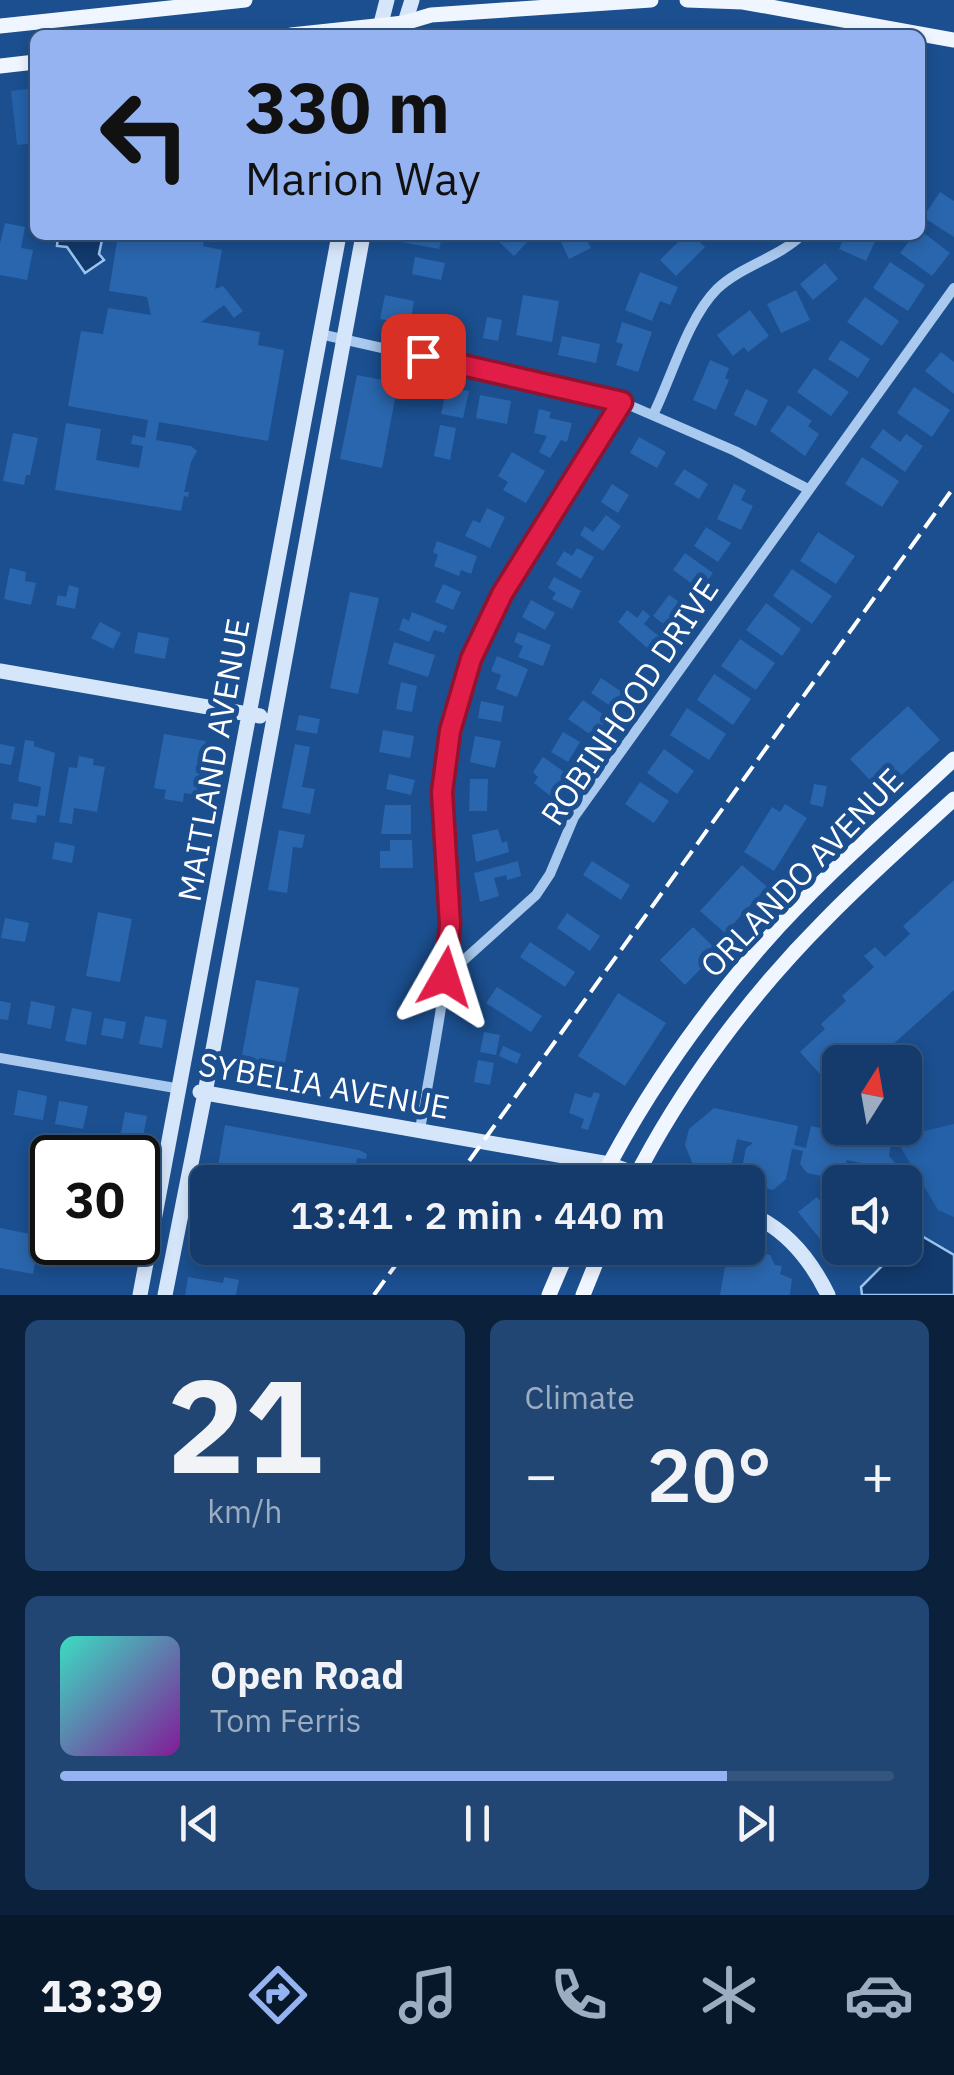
<!DOCTYPE html>
<meta charset="utf-8">
<style>
body{margin:0;font-family:"IBM Plex Sans",sans-serif;background:#214673;color:#f1f3f6;height:100vh;display:flex;flex-direction:column;font-size:38px;white-space:nowrap}
*{box-sizing:border-box;margin:0}
p{font-size:32px;color:#9dadc1}
.icon{flex:none;width:55px;height:55px;fill:none;stroke:currentColor;stroke-width:2;stroke-linecap:round;stroke-linejoin:round}
.map{position:relative;height:1295px;overflow:hidden}
.panel{display:flex;flex-direction:column;gap:25px;padding:25px;background:#0b203b;flex:1}
.panel>*{flex:none}
.guide{position:absolute;left:30px;top:30px;width:895px;height:210px;border-radius:15px;box-shadow:0 5px 15px #0003,0 0 0 2px #33557e;background:#95b2f1;color:#111;overflow:hidden}
.needle{width:65px;rotate:11deg}
.tools{position:absolute;left:822px;top:1045px;display:grid;gap:20px}
.tools a{display:grid;place-items:center;width:100px;height:100px;border-radius:15px;background:#143b6b;box-shadow:0 5px 15px #0003,0 0 0 2px #33557e;font-size:50px}
.speed{position:absolute;left:30px;top:1135px;display:flex;gap:20px;font-size:50px;font-weight:700;text-align:center}
.speed>*{display:grid;place-content:center;width:130px;height:130px;border-radius:50%;background:#143b6b;box-shadow:0 5px 15px #0003,0 0 0 2px #33557e;line-height:1}
.speed .limit{border:5px solid #111;border-radius:15px;background:#fff;color:#111}
.pin{position:absolute;display:grid;place-items:center;width:85px;height:85px;color:#fff;margin:-42px;border-radius:20px;box-shadow:0 5px 15px #0006}
.me{position:absolute;width:110px;margin:-55px;rotate:6deg;stroke-linejoin:round;filter:drop-shadow(0 0 8px #0008)}
.turn{display:flex;align-items:center;gap:35px;height:210px;padding:0 50px;font-size:45px}
.turn .icon{width:130px;height:130px;stroke-width:2.5}
.turn b{display:block;font-size:70px;line-height:85px}
.big{font-size:75px;font-weight:600;line-height:1.1}
.panel .card{flex:1;display:flex;flex-direction:column;justify-content:center;gap:15px;min-width:0;padding:0 35px;border-radius:15px;background:#214673}
.panel .dial{align-items:center;gap:0}
.dial b{font-size:130px;line-height:1}
.song{display:flex;align-items:center;gap:30px}
.cover{width:120px;height:120px;border-radius:15px;background:linear-gradient(135deg,hsl(170 70% 55%),hsl(290 70% 35%))}
.played{height:10px;border-radius:5px;background:linear-gradient(90deg,#95b2f1 80%,#33557e 80%)}
.keys{display:flex;justify-content:space-around;direction:ltr}
.heat{display:flex;justify-content:space-between;align-items:center;font-size:55px;direction:ltr}
.panel .tiles{flex:1;display:grid;gap:25px;grid-template-columns:1fr 1fr}
.card:last-child{grid-column:span 2}
.trip{position:absolute;left:190px;top:1165px;width:575px;height:100px;border-radius:15px;background:#143b6b;box-shadow:0 5px 15px #0003,0 0 0 2px #33557e;font-weight:600;line-height:100px;text-align:center}
.menu{display:flex;height:160px;justify-content:space-around;align-items:center;background:#08182b;color:#9dadc1}
.menu .icon{width:70px;height:70px}
.menu .current{color:#95b2f1}
.menu b{font-size:45px;color:#f1f3f6}
.map>svg:first-child{display:block}
.green{fill:#2461a8}
.water{fill:#123a6d;stroke:#9cc4f0;stroke-width:2.5}
.building{fill:#2a66ad}
.lines{fill:none;stroke-linecap:round;stroke-linejoin:round}
.street{stroke:#a9c9ee;stroke-width:10}
.secondary{stroke:#d6e6fa;stroke-width:15}
.primary{stroke:#f0f6ff;stroke-width:15}
.rail{stroke:#fff;stroke-width:4;stroke-dasharray:18 8;stroke-linecap:butt}
.route-casing{stroke:#92132f;stroke-width:25}
.route{stroke:#e11d48;stroke-width:18}
.labels{text-anchor:middle;stroke-width:10;stroke-linejoin:round;paint-order:stroke}
.street-label{font-size:32px;fill:#fff;stroke:#1b4f8f}
</style>
<div class="map">
<svg width="954" height="1295" viewBox="0 0 954 1295">
<rect width="100%" height="100%" fill="#1b4f8f"/>
<!-- green -->
<path class="green" d="M35,88V143L17,145L11,91Z
M954,1124V1217L938,1210L895,1138Z"/>
<!-- water -->
<path class="water" d="M58,235H103L99,254L104,260L85,273L67,247L57,246Z
M915,1232L954,1255V1295H862L861,1287L900,1248H905V1243Z"/>
<!-- building -->
<path class="building" d="M940,192L954,201V237L923,217Z
M5,223L25,227L21,248L33,250L27,280L0,275V244Z
M920,230L950,253L932,276L900,253L914,235H920Z
M118,235H205L203,246L222,250L215,289L223,286L243,311L234,318L224,305L201,322L260,332L258,345L284,350L268,441L159,422L156,440L191,446L197,451L191,462L184,492H189L188,497L184,496L181,511L55,490L66,423L101,429L96,460L139,468L143,446L131,444L133,435L145,438L148,420L68,406L81,331L103,334L108,308L151,315L147,297L109,291Z
M397,235H430L429,238L441,241L439,249L396,241Z
M500,235H525L530,239L514,256L496,239Z
M570,235H584L591,248L569,259L560,240Z
M685,235H693L705,247L676,276L660,260Z
M845,235H878L866,261L839,249Z
M415,257L445,263L441,280L412,274Z
M890,262L925,285L908,311L873,288Z
M825,263L838,279L813,300L800,284Z
M640,272L678,287L670,305L660,301L652,321L625,310Z
M796,290L810,320L781,333L767,304Z
M385,295L414,301L410,325L380,319Z
M523,295L559,301L552,342L516,335Z
M865,297L899,321L882,346L847,322Z
M750,310L769,336L748,352L744,347L733,356L717,335Z
M487,317L502,320L498,341L483,338Z
M622,322L652,332L638,372L616,365L623,344L616,342Z
M562,336L600,344L596,363L558,355Z
M841,340L870,359L858,378L828,359Z
M941,352L954,362V394L925,371Z
M710,360L729,368L725,378L729,380L716,410L693,400Z
M814,368L849,392L831,416L797,392Z
M357,375L398,383L382,468L340,459Z
M447,387L469,391L463,418L441,414Z
M914,387L950,410L932,437L897,413Z
M746,389L768,400L756,426L734,415Z
M480,395L511,401L507,424L476,418Z
M788,405L812,421L808,426L819,434L805,456L770,431Z
M539,409L551,412L549,418L572,423L567,442L561,440L550,458L539,452L547,436L534,433Z
M440,425L456,428L450,460L434,456Z
M883,429L900,442L906,434L923,446L905,472L870,447Z
M13,433L38,438L30,475H26L24,485L3,481Z
M639,437L666,452L657,468L630,453Z
M512,452L545,471L526,503L503,490L508,482L498,476Z
M862,457L899,481L882,507L845,484Z
M684,469L708,484L699,499L674,484Z
M612,484L629,495L618,513L601,502Z
M734,484L746,490L741,500L753,506L741,530L717,519Z
M487,508L505,517L490,548L465,536L473,520L480,523Z
M606,515L621,526L603,551L580,535L585,526L593,532Z
M706,527L731,543L718,562L694,546Z
M818,532L855,556L836,584L800,561Z
M437,541L477,556L471,574L461,570L459,576L434,566L438,555L433,552Z
M577,548L594,557L581,579L556,564L564,551L572,556Z
M685,553L713,573L705,584L695,577L691,583L673,570Z
M10,568L26,572L25,581L36,583L31,605L4,599Z
M792,569L832,596L812,624L773,596Z
M554,577L581,591L572,609L552,599L556,593L548,588Z
M443,584L461,592L453,610L435,602Z
M69,585L79,588L75,609L56,605L58,595L66,597Z
M350,592L379,598L358,694L330,688Z
M669,595L685,606L669,628L653,616Z
M531,600L555,613L545,630L522,617Z
M766,603L801,629L782,656L746,630Z
M627,610L637,618L643,610L650,616L644,624L665,641L654,654L618,622Z
M412,612L447,626L444,633L434,630L429,642L399,630L403,618L409,621Z
M100,622L121,633L113,649L91,638Z
M138,632L169,638L165,659L134,653Z
M518,632L551,645L543,666L518,657L523,646L514,642Z
M740,639L775,663L756,690L721,666Z
M394,642L435,655L428,677L388,664Z
M497,656L528,669L517,697L496,689L501,675L491,671Z
M714,674L751,699L733,725L697,700Z
M601,678L622,692L612,707L591,693Z
M401,682L417,686L412,712L396,709Z
M583,700L608,718L594,737L568,719Z
M481,701L504,706L501,722L478,718Z
M908,706L940,740L882,793L850,759Z
M687,708L726,734L709,760L670,735Z
M299,715L320,719L317,734L296,730Z
M383,730L414,736L410,758L379,752Z
M563,732L580,742L568,762L551,752Z
M164,734L206,741L196,795L184,793L183,802L164,799L166,790L154,788Z
M475,736L501,741L495,768L470,762Z
M25,740L34,741V746L55,753L45,816L37,815L36,823L11,819L14,803L38,807L41,787L18,781Z
M0,744L15,747L11,765L0,763Z
M295,744L310,747L302,787L315,789L310,814L282,808Z
M664,749L694,771L677,794L647,773Z
M79,756L94,759L93,765L105,767L97,812L74,808L72,824L59,822L69,767L77,768Z
M543,757L570,776L553,798L534,783L538,777L533,772Z
M389,774L415,780L411,795L386,789Z
M470,779H488L487,811H469Z
M640,782L669,801L654,823L625,804Z
M814,784L827,786L823,807L810,804Z
M785,804L807,818L774,871L744,852L772,807L780,812Z
M385,805H411V834H381Z
M498,829L502,843L507,841L509,852L476,862L472,835Z
M279,830L305,835L302,848L293,847L287,893L268,890Z
M390,840H412L413,868H380V851H390Z
M55,842L75,846L72,863L52,859Z
M518,861L521,876L507,880L506,875L494,878L499,896L480,902L474,873Z
M592,861L630,885L621,900L583,875Z
M742,865L767,887L725,933L700,911Z
M954,880V990L873,1062H840V1096L800,1052L825,1029L821,1024L846,1001L842,996L874,967L864,956L875,947L885,957L910,934L903,926Z
M98,912L132,919L120,982L86,976Z
M567,913L600,936L590,951L557,928Z
M5,918L29,923L25,942L1,938Z
M693,927L718,951L685,985L660,960Z
M530,942L575,972L565,987L520,957Z
M256,980L299,988L284,1068L241,1060Z
M497,987L542,1016L531,1032L486,1003Z
M618,993L666,1023L625,1086L578,1056Z
M0,1001L11,1003L8,1020L0,1019Z
M31,1001L55,1006L51,1029L27,1024Z
M72,1008L92,1012L86,1045L65,1041Z
M145,1016L167,1020L162,1048L139,1044Z
M104,1018L126,1022L123,1039L101,1035Z
M484,1032L500,1035L496,1055L480,1052Z
M503,1046L521,1054L517,1064L499,1056Z
M478,1060L494,1063L490,1085L474,1082Z
M18,1090L47,1096L43,1120L14,1115Z
M594,1092L600,1094L588,1130L581,1128L584,1119L569,1113L575,1093L591,1098Z
M59,1101L88,1106L83,1129L55,1124Z
M714,1108L798,1126L794,1145L806,1148L811,1126L891,1143L889,1156L917,1190L905,1199V1182H852L868,1170L865,1164L847,1160L844,1173L831,1178L807,1173L800,1164L803,1151L792,1149L786,1179L773,1190L739,1182L746,1148L753,1143L737,1139L729,1177L695,1170L685,1145L689,1129Z
M125,1112L147,1116L140,1153L118,1149Z
M225,1125L359,1150L367,1154L366,1159L357,1158L353,1182H312L292,1179L291,1182H277L278,1177L218,1166Z
M840,1192V1248H845L834,1256L798,1212L817,1197L824,1205Z
M0,1228L40,1236L33,1274L0,1268Z
M736,1248L770,1255L775,1265L782,1266L780,1274L792,1279L790,1295H720L727,1255Z
M188,1277L223,1283L224,1277L239,1280L236,1295H185Z"/>
<g class="lines">
<!-- street -->
<path class="street" d="M320,334L622,402L735,451L808,489
M654,413C672,376 688,318 717,289C741,266 778,258 802,235
M445,977L536,895L550,874L574,817L954,288
M0,1058L181,1089
M420,1130C431,1063 446,995 450,927C454,861 435,796 450,730C477,609 557,506 622,402"/>
<!-- secondary -->
<path class="secondary" d="M378,35L387,0
M401,35L412,0
M0,671L260,716
M200,1092L609,1164L657,1182
M748,1213C785,1228 811,1260 828,1295
M140,1295L339,235
M165,1295L205,1093L363,235"/>
<!-- primary -->
<path class="primary" d="M687,0L743,2L954,40
M0,26L245,0
M291,35L404,23L431,15L651,0
M0,66L35,62
M600,1182C644,1096 699,1017 763,944C821,878 890,819 954,759
M633,1182C681,1087 751,994 826,919C867,877 911,838 954,799
M549,1295L569,1248
M583,1295L602,1248"/>
<!-- rail -->
<path class="rail" d="M454,1182L954,487
M374,1295L408,1248"/>
</g>
<g class="lines">
<!-- route casing -->
<g class="route-casing">
<path id="route" d="M423,356L622,402L502,594L471,659L450,731L442,792L450,924L445,977"/>
</g>
<!-- route -->
<use href="#route" class="route"/>
</g>
<g class="labels">
<!-- street labels -->
<g class="street-label">
<text transform="translate(630 702) rotate(-56)" y="11">ROBINHOOD DRIVE</text>
<text transform="translate(214 760) rotate(-80)" y="11">MAITLAND AVENUE</text>
<text transform="translate(802 873) rotate(-46)" y="11">ORLANDO AVENUE</text>
<text transform="translate(324 1086) rotate(10)" y="11">SYBELIA AVENUE</text>
</g>
</g>
</svg>
<div class="tools">
<a><svg class="needle" viewBox="-14 -14 28 28"><path d="M0-13l5 13h-10z" fill="#e53935"/><path d="M0 13l5-13h-10z" fill="#9dadc1"/></svg></a>
<a><svg class="icon" aria-label="sound" viewBox="0 0 24 24"><path d="M4 9h4l5-4v14l-5-4H4zM17 9q2 3 0 6"/></svg></a>
</div>
<div class="speed"><div class="limit">30</div></div>
<div class="pin" style="left:423px;top:356px;background:#d93025"><svg class="icon" aria-label="arrive" viewBox="0 0 24 24"><path d="M6 21V4h12l-3 4 3 4H6"/></svg></div>
<svg class="me" style="left:445px;top:977px" viewBox="-20 -20 40 40"><path d="M0-17L14 15 0 8-14 15z" fill="#e11d48" stroke="#fff" stroke-width="4"/></svg>
<div class="trip">13:41 · 2 min · 440 m</div>
<div class="guide">
<div class="turn"><svg class="icon" aria-label="left" viewBox="0 0 24 24"><path d="M17 20v-9H6M10 6l-5 5 5 5"/></svg><div><b>330 m</b>Marion Way</div></div>
</div>
</div>
<section class="panel">
<div class="tiles">
<div class="card dial"><b>21</b><p>km/h</p></div>
<div class="card"><p>Climate</p>
<div class="heat"><a>−</a><b class="big">20°</b><a>+</a></div>
</div>
<div class="card">
<div class="song"><i class="cover"></i><div><b>Open Road</b><p>Tom Ferris</p></div></div>
<div class="played"></div>
<div class="keys"><svg class="icon" aria-label="previous" viewBox="0 0 24 24"><path d="M18 5L8 12l10 7zM5 5v14"/></svg><svg class="icon" aria-label="pause" viewBox="0 0 24 24"><path d="M8 5v14M16 5v14"/></svg><svg class="icon" aria-label="next" viewBox="0 0 24 24"><path d="M6 5l10 7-10 7zM19 5v14"/></svg></div>
</div>
</div>
</section>
<nav class="menu">
<b>13:39</b>
<svg class="icon current" aria-label="directions" viewBox="0 0 24 24"><path d="M12 3l9 9-9 9-9-9zM9 14v-3h6M13 9l2 2-2 2"/></svg>
<svg class="icon" aria-label="music" viewBox="0 0 24 24"><path d="M9 18V5l10-2v13"/><circle cx="6" cy="18" r="3"/><circle cx="16" cy="16" r="3"/></svg>
<svg class="icon" aria-label="phone" viewBox="0 0 24 24"><path d="M5 4h4l2 5-3 2q2 4 5 5l2-3 5 2v4C11 20 4 13 5 4z"/></svg>
<svg class="icon" aria-label="climate" viewBox="0 0 24 24"><path d="M12 3v18M4 7l16 10M4 17L20 7"/></svg>
<svg class="icon" aria-label="car" viewBox="0 0 24 24"><path d="M5 17H2v-5l4-1 3-4h7l3 4 3 1v5h-3M9 17h6M6 11h13"/><circle cx="7" cy="17" r="2"/><circle cx="17" cy="17" r="2"/></svg>
</nav>
